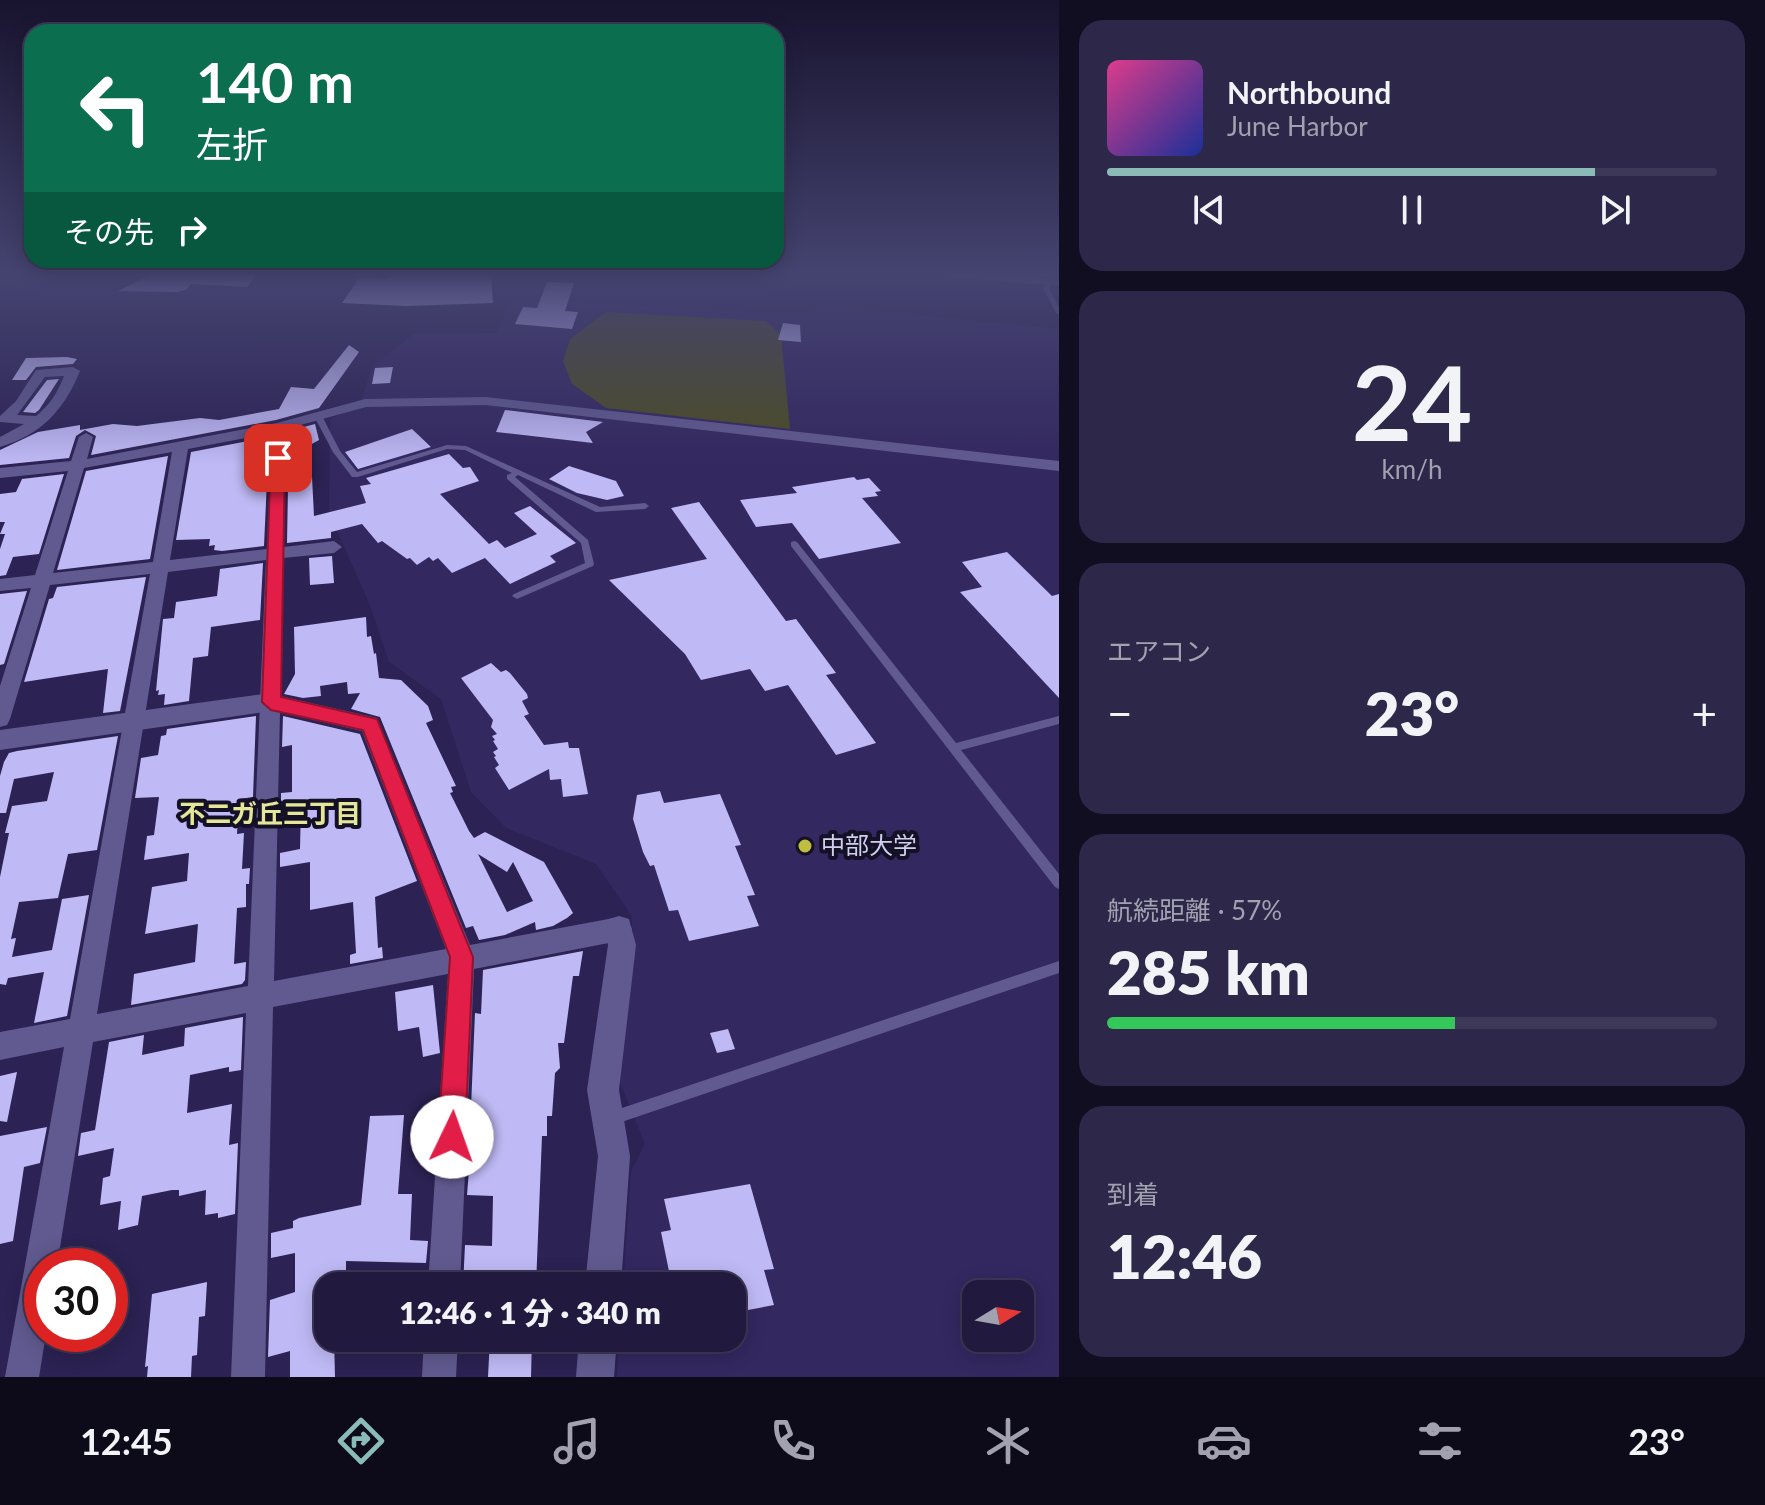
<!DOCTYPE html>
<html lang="ja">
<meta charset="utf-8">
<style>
body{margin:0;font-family:Lato,"Noto Sans JP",sans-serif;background:#2d2749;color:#f1f3f6;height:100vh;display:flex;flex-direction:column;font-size:30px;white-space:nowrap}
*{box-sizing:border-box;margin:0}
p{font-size:26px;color:#a2a1b0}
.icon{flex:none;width:44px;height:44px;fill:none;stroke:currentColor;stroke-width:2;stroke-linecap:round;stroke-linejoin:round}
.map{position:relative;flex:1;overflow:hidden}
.sheet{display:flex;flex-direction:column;gap:20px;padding:20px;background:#120e22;width:706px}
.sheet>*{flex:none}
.guide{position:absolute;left:24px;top:24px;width:760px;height:244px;border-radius:24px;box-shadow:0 4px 20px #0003,0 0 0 2px #3e3858;background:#0b6e4f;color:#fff;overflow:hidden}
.needle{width:52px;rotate:79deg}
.tools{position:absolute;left:962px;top:1280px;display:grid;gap:16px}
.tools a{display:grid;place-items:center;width:72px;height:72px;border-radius:16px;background:#211a3e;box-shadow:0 4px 20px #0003,0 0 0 2px #3e3858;font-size:40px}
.speed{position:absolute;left:24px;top:1248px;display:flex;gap:16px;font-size:40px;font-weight:700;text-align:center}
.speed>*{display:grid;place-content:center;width:104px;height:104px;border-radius:50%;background:#211a3e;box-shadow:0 4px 20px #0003,0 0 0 2px #3e3858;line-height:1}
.speed .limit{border:12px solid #d22;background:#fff;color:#111}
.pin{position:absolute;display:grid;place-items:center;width:68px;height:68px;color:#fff;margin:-34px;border-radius:16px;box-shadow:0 4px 12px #0006}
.me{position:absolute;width:88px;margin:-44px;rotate:3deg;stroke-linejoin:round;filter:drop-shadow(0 0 6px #0008)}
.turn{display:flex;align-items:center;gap:28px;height:168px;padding:0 40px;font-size:36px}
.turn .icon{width:104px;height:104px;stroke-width:2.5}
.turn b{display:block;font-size:56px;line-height:68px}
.then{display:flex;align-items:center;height:76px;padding:0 40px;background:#0003;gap:16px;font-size:30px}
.big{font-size:60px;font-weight:800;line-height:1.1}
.sheet .widget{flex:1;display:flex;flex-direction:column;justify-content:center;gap:12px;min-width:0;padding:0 28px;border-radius:24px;background:#2d2749}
.sheet .dial{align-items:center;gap:0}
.dial b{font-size:104px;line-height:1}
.song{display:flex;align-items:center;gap:24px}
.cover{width:96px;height:96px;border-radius:12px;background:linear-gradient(135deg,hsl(330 70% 55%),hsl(230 70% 35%))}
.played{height:8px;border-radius:4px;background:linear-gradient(90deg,#8bbbb9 80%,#3e3858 80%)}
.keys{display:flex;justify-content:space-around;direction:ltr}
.heat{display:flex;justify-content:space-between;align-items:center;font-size:44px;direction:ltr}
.charge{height:12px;border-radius:6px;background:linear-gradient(90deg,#34c759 57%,#3e3858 0)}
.trip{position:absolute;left:314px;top:1272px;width:432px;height:80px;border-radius:24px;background:#211a3e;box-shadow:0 4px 20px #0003,0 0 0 2px #3e3858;font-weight:800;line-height:80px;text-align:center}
.dock{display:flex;height:128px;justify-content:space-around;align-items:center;background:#0d0a19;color:#a2a1b0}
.dock .icon{width:56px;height:56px}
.dock .active{color:#8bbbb9}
.dock b{font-size:36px;color:#f1f3f6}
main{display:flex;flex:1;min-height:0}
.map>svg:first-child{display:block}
.built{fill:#332860;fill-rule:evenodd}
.green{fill:#4c4c21}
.building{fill:#bfb9f5;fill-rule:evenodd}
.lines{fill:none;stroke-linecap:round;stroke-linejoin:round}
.service{fill:#615a90;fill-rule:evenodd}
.minor{fill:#615a90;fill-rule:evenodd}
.tertiary{fill:#615a90;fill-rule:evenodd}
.route{fill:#e11d48;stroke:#92132f;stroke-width:2}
.poi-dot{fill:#bfbe41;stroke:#141026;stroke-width:3}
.labels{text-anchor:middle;stroke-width:8;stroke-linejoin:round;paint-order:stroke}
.poi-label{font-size:24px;fill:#d1cfee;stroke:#141026;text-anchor:start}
.neighbourhood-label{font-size:26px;font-weight:bold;fill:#e5e798;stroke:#141026}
</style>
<main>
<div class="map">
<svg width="1059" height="1377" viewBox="0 0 1059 1377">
<rect width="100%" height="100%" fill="#2c2253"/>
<!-- built -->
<path class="built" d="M511,299L802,314L824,306L1059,329V1377H617L619,1338H732V1286H623L631,1171L645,1144L612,1063L634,946L631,915L596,864L506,828L471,792L441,699L389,662L369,603L329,513L330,420L361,400L373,366L414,334L497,333ZM976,1294H1020V1338H976Z"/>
<!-- green -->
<path class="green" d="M606,312L766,321L781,335L790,429L606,408L572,384L563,361L570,339Z"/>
<!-- building -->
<path class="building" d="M154,273H258L247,287L191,284L186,290L177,292L118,291Z
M392,273L491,274L493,303L406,306L342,303L360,277L387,279Z
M547,282L574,283L565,311L578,312L572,329L515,324L523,307L537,308Z
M783,323L800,325L801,342L778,340Z
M349,345L359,352L319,408L276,420L91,455L96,436L85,430L76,436L69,458L0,465V450L38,432L80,425V430L113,424L137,426L200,418L219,420L279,409L291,387L314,389Z
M67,357L77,359L73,364L36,367L26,380H12L26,358Z
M393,367L390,383L372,384L375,368Z
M59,379L39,410L35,413L23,412L47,380Z
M505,410L603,422L586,432L593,443L496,432Z
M315,424L319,440L310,445L308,477H312L314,516L366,503L360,486L371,484L366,478L449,454L463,468L470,467L479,481L440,494L489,544L497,540L505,548L537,534L514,513L530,506L576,543L550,556L556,562L510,584L485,558L452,573L438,558L433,561L429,557L417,565L410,558L407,559L382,541L378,543L362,524L331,532V538L287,543L289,431Z
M412,429L431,447L358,469L345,452Z
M269,437L264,546L222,551L214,550L215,545L209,546L210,539L176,540L191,452Z
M168,456L150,559L57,570L86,471Z
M569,466L616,481L624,496L607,500L577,493L549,479Z
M64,474L39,554L13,557L6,575L0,576V549L5,534H0L5,522H0V494L16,492L22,479Z
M854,477L857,480L869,478L881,491L875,492L878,496L862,498L901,543L819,559L792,523L756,527L740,500L797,493L792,487Z
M699,502L786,621L796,619L836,673L826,675L876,743L836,755L788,685L765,691L750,669L701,680L685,654L609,580L707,559L671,508Z
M1007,552L1052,596L1059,594V698L960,592L982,587L962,562Z
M332,556L334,583L310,585L309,558Z
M263,563L260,620L211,627L208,656L193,658L189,701L164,705L165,694L158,695L159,690L156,691L163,619L174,618L176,602L217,596L220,569Z
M146,577L120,711L103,713L108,669L24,682L49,599L53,598L57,587Z
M27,591L4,664L0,665V594Z
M366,617L367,637L371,636L374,654L376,653L379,678L401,680L428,706L433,720L426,723L456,786L451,787L453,792L450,793L469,831L474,838L485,832L544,862L573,913L567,918L553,926L536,930L535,922L505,935L479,940L473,926L466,928L380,717L351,709L360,693L348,694L347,682L320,686L321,696L303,698L284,694L295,674L294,627ZM478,854L507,872L513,862L533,901L507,912Z
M491,663L501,672L506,670L510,673L527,694L528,698L522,701L529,714L524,716L544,745L568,742L569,748H579L588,794L563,797L561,779L550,780L549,769L509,790L495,768L499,765L494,757L496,756L493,752L498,749L493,741L495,740L492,736L497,734L491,727L493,720L461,678Z
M256,716L253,797L239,799L237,834L244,833L242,869L250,868L249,884H246V907L237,908L234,964L246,962L245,980L242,984L131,1005L134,974L195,962L198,924L145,934L152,887L187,881L189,853L144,860L147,836L154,835L159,797L135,798L141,758L158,755L161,736L166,735L167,729Z
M283,716L360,734L417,881L375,897L378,948L382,947L383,958L350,964V955L356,953L353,902L310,910V862L280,867V853L300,849L301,804L281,807V793L292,792V745L282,747Z
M118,736L97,850L68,854L58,898L19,902L11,939L16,938L12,957L52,950L62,899L89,895L67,1016L34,1023L44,972L8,978L6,985L0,984V877L9,833H5L12,806L47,801L54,772L14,779L6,813H0V776L4,762L9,753L17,751Z
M660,791L664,803L720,794L741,845L735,846L755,895L747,896L759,926L689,941L678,910L669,911L654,865L650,866L643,852L633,819L637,795Z
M583,951L579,976H573L564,1043H558L560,1068L555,1073L552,1116H547V1136H542L536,1286H463L465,1245L492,1246L493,1196L467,1195L474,1108L471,1107L475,1013L481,1014L483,970Z
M433,985L440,1053L423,1057L419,1027L398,1031L395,992Z
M243,1017L241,1070L229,1072V1067L190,1075L187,1113L232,1104L229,1145L238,1143L235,1214L218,1218V1213L205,1215L206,1190L179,1196V1190H172L142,1196L138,1225L118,1230L121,1201L100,1205L103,1178L110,1176L114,1148L78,1156L81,1133L95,1130L109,1042L144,1035L142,1055L184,1046L185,1028Z
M728,1029L735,1049L717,1053L710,1033Z
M17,1072L7,1122L0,1121V1076Z
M404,1115L398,1194H412L410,1240L428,1241L426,1263L346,1261V1275L341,1276V1286H328V1338H334L335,1377H290V1351L268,1357L270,1300L295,1292V1253L271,1258V1233L293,1228V1221L299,1218L361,1205L370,1116Z
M47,1127L40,1163L24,1167L13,1241L0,1244V1136Z
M750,1184L774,1269L764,1270L774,1305L732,1313V1277L672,1286L661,1232L671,1230L664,1199Z
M207,1282L205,1316L199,1317L197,1355L192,1356L191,1377H147L148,1366L145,1367L152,1294Z
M490,1338H532L531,1377H488Z"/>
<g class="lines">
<!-- service -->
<path class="service" d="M1050,280L1053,282L1049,288L1059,307V315L1056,313L1043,288Z
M315,414H321L340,451L357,472L447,445L466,446L600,507L645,503L649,506L645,509L596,512L518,475L515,477L588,540L594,564L593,566L517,599L512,596L514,594L585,563L581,543L507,479V475L512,473L465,450L447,449L358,477H352L333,452L314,416Z
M794,541L797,542L956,743L1059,716V724L961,750L1059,874V889L1055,887L791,546V542Z
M1059,961V973L610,1126L605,1124L603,1119L605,1114L610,1112Z"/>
<!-- minor -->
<path class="minor" d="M939,273H979L1059,280V286L945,276Z
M73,367L80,371C64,410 41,435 0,447V437L24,424L0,422V416L16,401L36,370ZM64,376C58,392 50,405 36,416L17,415L45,377Z
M486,397L1059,461V471L486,405L366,407L286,429L284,547L334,541L342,547L334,553L283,558L280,696L377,718L470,945L619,917L628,920L632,929L628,938L619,941L474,969L460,1286H428L448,974L273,1007L265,1377H231L246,1013L93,1042L57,1266H42V1334H46L39,1377H5L64,1047L0,1060V1032L70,1019L150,574L50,585L10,719L7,725L0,727V686L31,588L0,591V579L35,575L68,471L0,478V468L71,461L79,437L86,433L93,437L87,459L277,423L365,399ZM272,433L267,549L170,560L188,449ZM172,452L153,562L53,573L84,468ZM266,560L248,986L97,1014L168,572ZM280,712L362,731L446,949L274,981Z
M424,1338H458L456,1377H422Z"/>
<!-- tertiary -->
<path class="tertiary" d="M271,693L279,696L282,702L279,708L271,711L0,750V730Z
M619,916L629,919L636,945L619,1090L630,1156L621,1286H585L598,1156L587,1090L608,945L605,929L609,919Z
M579,1338H617L614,1377H576Z"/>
</g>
<!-- sky -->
<linearGradient id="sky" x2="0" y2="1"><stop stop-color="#18132e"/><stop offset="0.59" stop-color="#454471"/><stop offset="1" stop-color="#454471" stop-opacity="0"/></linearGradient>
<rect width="1059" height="465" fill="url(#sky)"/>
<!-- route -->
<path class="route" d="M278,454L285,458L281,697L377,719L473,957L465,1137L461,1146L452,1150L442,1146L438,1137L450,957L363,730L271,710L262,702L271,458Z"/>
<!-- markers -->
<circle class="poi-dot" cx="805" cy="846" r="8"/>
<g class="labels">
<!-- poi labels -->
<g class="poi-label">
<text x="821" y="854">中部大学</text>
</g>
<!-- neighbourhood labels -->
<g class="neighbourhood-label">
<text x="270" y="823">不二ガ丘三丁目</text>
</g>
</g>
</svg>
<div class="tools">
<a><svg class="needle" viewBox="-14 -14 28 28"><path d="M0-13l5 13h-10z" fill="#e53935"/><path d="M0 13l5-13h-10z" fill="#a2a1b0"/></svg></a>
</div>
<div class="speed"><div class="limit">30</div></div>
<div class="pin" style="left:278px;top:458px;background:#d93025"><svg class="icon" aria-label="arrive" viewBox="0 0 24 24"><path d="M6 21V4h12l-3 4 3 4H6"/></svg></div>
<svg class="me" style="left:452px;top:1137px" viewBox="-20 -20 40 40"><circle r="19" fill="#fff"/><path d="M0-13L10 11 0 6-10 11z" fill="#e11d48"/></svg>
<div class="trip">12:46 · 1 分 · 340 m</div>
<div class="guide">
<div class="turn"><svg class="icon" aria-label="left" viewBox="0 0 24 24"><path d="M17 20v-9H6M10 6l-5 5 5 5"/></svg><div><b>140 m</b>左折</div></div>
<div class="then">その先<svg class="icon" aria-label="right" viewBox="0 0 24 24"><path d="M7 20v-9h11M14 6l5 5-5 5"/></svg></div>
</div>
</div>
<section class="sheet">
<div class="widget">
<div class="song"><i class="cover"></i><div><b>Northbound</b><p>June Harbor</p></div></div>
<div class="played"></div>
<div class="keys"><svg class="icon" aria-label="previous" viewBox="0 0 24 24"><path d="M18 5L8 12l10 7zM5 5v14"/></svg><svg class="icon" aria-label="pause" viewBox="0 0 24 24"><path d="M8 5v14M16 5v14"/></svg><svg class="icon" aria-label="next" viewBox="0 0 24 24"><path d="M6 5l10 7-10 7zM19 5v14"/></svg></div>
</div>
<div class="widget dial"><b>24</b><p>km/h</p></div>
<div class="widget"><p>エアコン</p>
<div class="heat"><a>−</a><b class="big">23°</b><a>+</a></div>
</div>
<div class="widget"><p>航続距離 · 57%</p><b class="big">285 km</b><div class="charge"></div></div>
<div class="widget"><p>到着</p><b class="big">12:46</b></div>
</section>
</main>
<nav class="dock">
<b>12:45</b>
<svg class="icon active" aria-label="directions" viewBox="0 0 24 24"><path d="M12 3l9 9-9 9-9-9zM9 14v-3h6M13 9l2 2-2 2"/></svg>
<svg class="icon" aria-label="music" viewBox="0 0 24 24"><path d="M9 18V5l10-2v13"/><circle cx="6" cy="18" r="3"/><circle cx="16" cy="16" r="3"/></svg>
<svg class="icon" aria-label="phone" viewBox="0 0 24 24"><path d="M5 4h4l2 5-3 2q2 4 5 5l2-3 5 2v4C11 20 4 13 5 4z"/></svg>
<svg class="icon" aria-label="climate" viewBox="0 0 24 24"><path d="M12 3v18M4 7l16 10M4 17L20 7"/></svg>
<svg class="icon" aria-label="car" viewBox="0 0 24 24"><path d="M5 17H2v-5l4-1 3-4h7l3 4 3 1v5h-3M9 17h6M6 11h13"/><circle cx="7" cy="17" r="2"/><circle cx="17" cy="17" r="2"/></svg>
<svg class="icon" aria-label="filters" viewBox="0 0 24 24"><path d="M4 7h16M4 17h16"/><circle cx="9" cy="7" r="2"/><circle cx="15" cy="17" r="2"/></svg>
<b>23°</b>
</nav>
